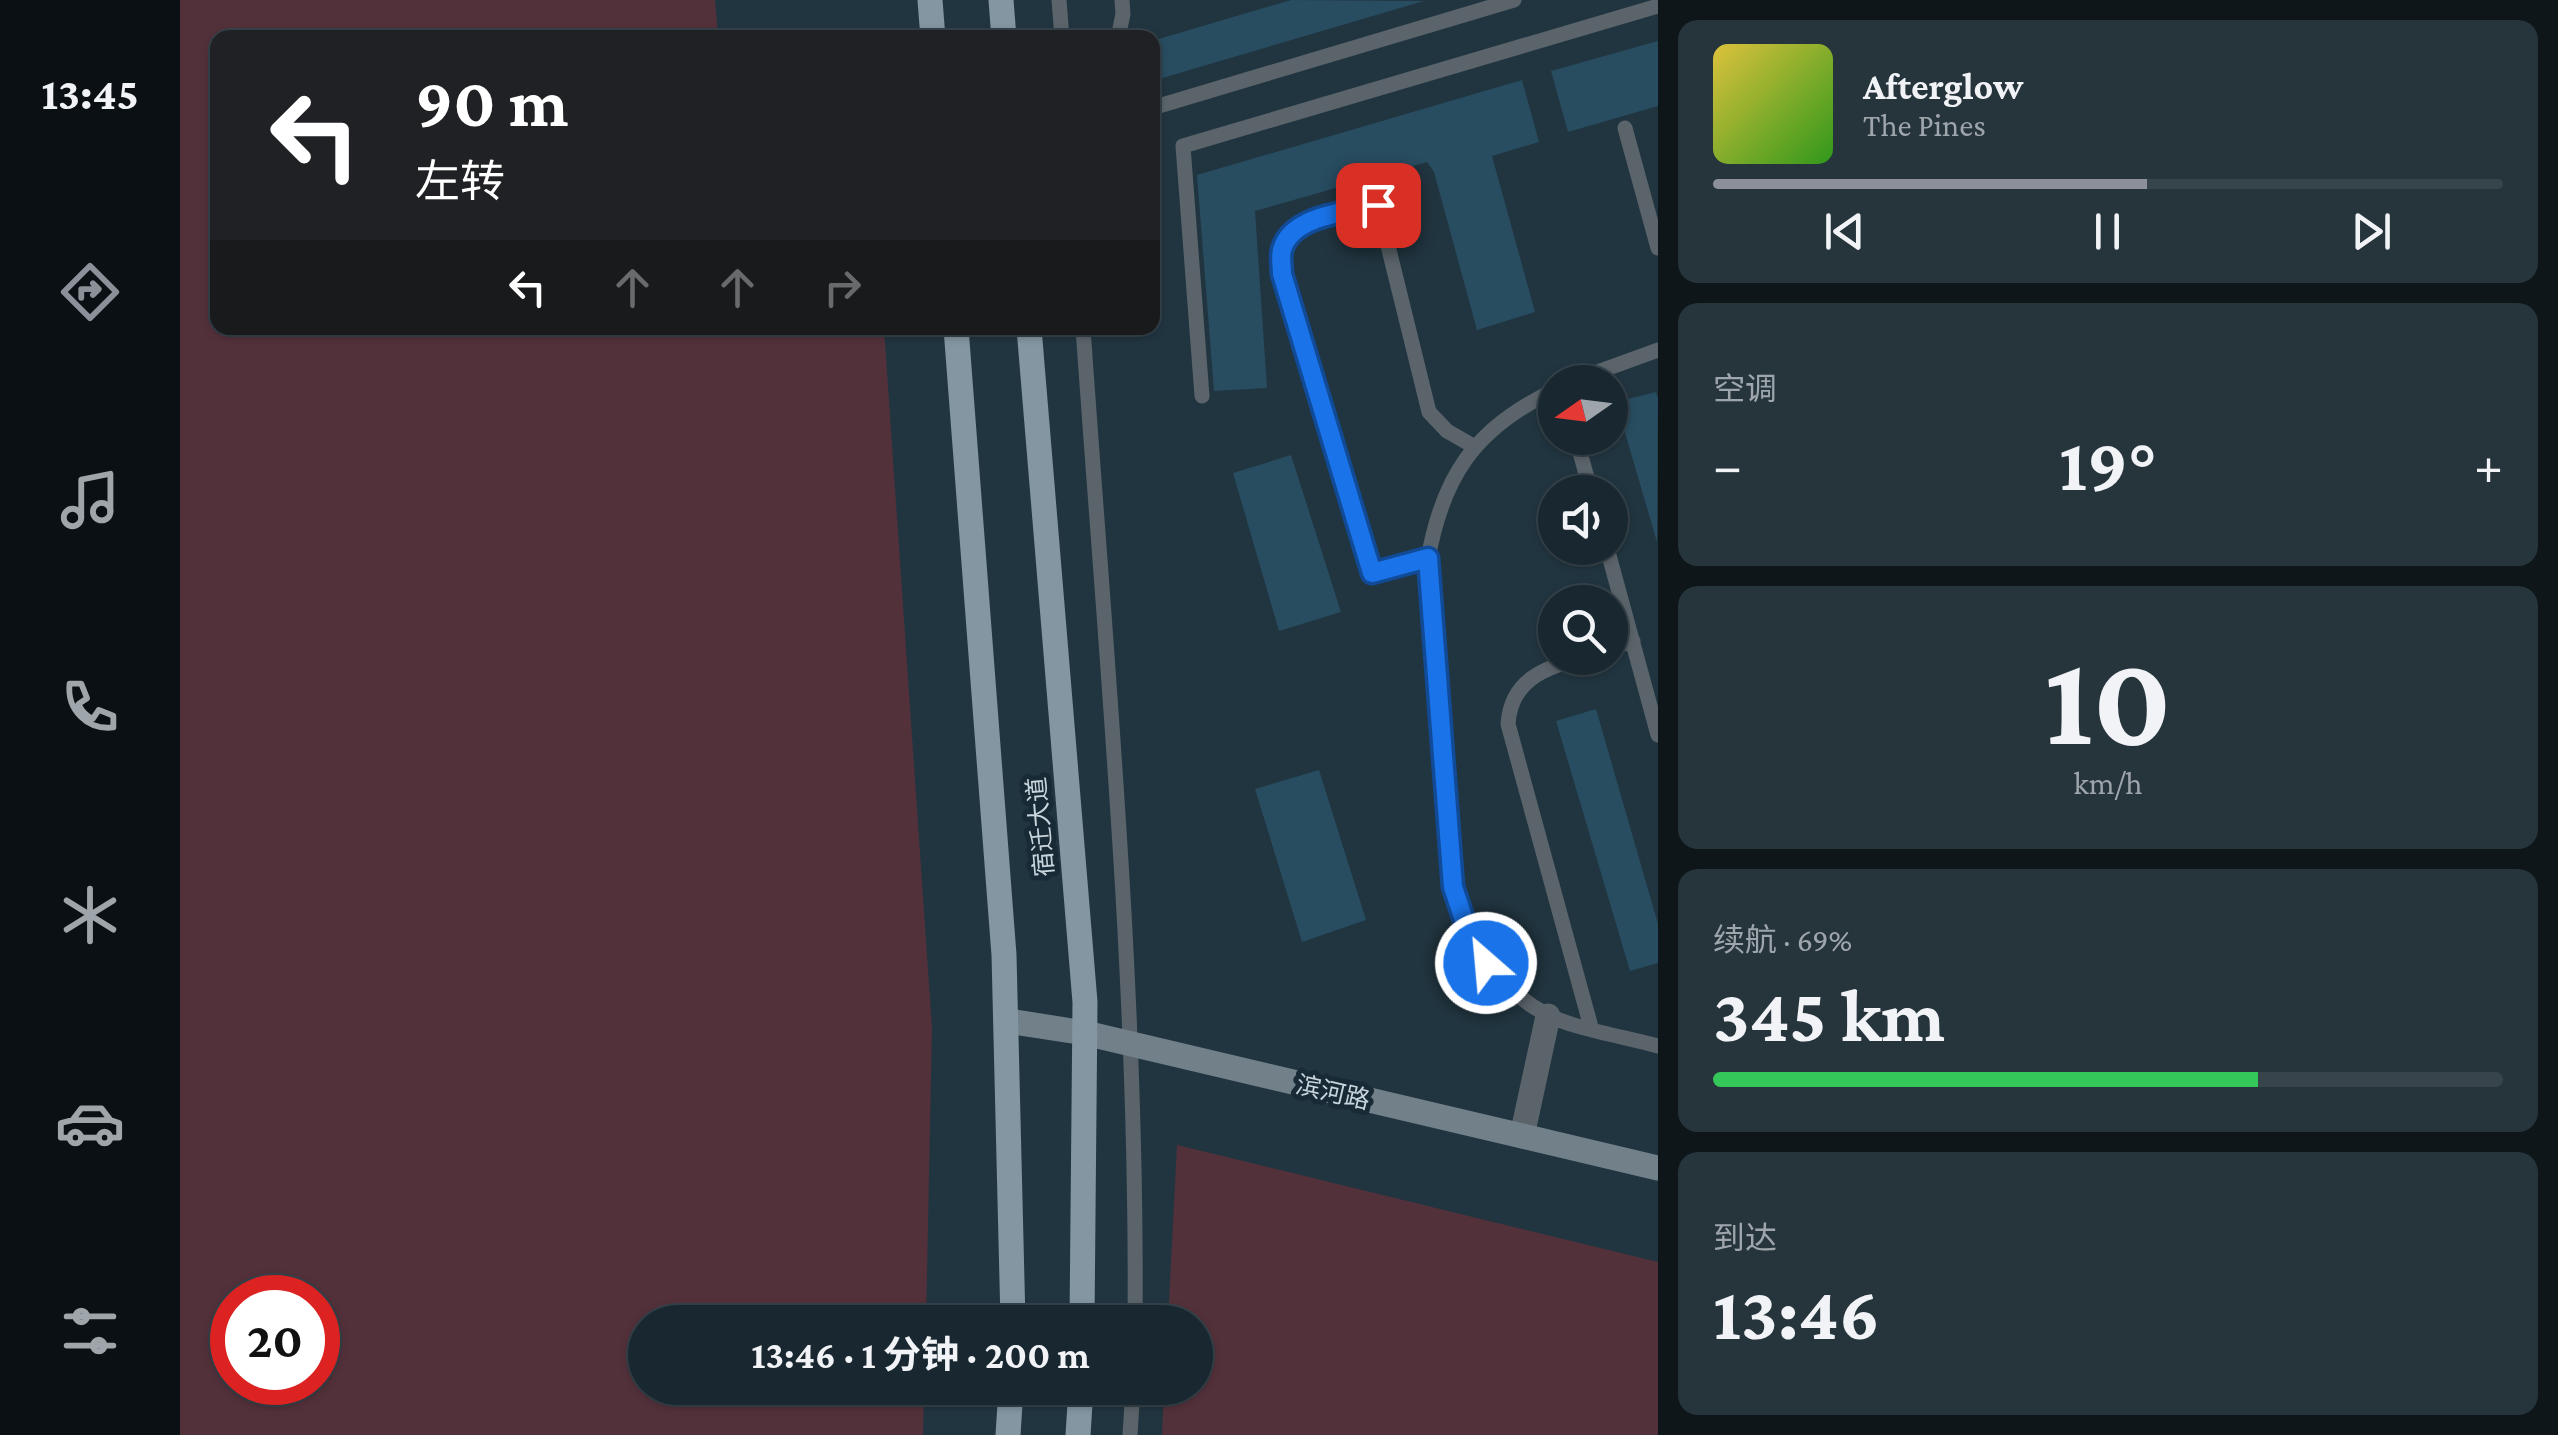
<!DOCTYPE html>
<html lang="zh">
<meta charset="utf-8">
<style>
body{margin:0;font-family:"Crimson Pro","Noto Sans SC",serif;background:#26343c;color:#f1f3f6;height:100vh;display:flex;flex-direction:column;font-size:38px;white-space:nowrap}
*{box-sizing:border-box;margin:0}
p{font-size:32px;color:#9fa6ab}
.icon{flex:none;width:55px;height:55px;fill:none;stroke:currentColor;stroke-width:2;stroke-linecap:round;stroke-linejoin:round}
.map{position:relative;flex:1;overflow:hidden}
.sheet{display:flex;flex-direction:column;gap:20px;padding:20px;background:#0e161a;width:900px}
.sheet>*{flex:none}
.guide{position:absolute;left:30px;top:30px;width:950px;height:305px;border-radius:20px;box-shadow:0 2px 8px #0004,0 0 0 2px #37444c;background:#202124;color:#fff;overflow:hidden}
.needle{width:65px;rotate:256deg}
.tools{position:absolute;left:1358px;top:365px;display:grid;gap:20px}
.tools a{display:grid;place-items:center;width:90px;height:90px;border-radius:50%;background:#192830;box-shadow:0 2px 8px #0004,0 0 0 2px #37444c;font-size:50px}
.speed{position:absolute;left:30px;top:1275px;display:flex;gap:20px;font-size:50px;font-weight:700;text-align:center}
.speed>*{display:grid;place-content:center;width:130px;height:130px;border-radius:50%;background:#192830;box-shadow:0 2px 8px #0004,0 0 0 2px #37444c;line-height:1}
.speed .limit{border:15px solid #d22;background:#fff;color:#111}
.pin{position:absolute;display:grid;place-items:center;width:85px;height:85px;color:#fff;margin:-42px;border-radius:20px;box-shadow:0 5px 15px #0006}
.me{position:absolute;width:110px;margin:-55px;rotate:333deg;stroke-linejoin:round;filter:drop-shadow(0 0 8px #0008)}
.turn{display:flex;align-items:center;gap:35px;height:210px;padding:0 40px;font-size:45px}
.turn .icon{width:130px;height:130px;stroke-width:2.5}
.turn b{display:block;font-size:70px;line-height:85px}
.lanes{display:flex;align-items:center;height:95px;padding:0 40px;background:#0003;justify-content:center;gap:50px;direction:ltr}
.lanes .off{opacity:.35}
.big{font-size:75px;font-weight:700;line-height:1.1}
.sheet .tile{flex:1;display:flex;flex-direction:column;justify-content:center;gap:15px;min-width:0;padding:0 35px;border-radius:20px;background:#26343c}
.sheet .dial{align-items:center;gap:0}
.dial b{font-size:130px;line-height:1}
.song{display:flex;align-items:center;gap:30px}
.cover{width:120px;height:120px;border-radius:15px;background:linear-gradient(135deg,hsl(50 70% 55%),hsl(110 70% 35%))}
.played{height:10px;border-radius:5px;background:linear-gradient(90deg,#8c9099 55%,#37444c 55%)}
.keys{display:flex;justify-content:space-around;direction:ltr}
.heat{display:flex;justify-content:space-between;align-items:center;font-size:55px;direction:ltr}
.charge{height:15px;border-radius:8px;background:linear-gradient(90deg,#34c759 69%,#37444c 0)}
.trip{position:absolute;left:448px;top:1305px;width:585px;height:100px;border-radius:50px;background:#192830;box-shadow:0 2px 8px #0004,0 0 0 2px #37444c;font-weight:700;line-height:100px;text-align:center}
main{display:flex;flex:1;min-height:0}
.tabs{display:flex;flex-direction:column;width:180px;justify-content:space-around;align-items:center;background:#0a1013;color:#9fa6ab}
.tabs .icon{width:70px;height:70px}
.tabs .on{color:#8c9099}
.tabs b{font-size:45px;color:#f1f3f6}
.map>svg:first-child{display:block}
.green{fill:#53313b;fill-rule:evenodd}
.building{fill:#284c60}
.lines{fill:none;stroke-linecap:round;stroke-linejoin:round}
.lane{stroke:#5b646a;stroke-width:15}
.street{stroke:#5b646a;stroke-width:25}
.secondary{stroke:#72808a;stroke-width:25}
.primary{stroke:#8396a2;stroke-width:25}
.route-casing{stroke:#114b97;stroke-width:25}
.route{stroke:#1a73e8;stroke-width:18}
.labels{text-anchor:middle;stroke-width:10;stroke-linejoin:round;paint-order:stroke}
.street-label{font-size:25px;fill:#c9d5dc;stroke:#172a36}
</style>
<main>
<nav class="tabs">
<b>13:45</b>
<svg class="icon on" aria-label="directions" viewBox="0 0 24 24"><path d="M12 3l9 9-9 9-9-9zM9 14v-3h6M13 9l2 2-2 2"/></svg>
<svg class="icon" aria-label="music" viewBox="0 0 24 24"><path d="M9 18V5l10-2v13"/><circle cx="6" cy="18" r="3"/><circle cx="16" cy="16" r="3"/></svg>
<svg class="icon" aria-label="phone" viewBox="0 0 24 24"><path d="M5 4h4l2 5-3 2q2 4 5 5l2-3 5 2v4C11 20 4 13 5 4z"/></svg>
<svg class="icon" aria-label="climate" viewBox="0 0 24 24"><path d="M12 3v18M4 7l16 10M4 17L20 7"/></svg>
<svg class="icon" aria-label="car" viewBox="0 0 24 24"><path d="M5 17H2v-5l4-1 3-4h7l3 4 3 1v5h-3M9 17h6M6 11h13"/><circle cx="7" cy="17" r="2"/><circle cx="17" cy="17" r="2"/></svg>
<svg class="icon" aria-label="filters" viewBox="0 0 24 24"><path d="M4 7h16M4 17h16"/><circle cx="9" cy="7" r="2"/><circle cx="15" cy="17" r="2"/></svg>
</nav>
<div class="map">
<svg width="1478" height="1435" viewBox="0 0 1478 1435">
<rect width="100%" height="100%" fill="#213540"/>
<!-- green -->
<path class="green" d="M0,0H535L538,37L38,38V328H704L752,1028L746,1322H465V1388H744L743,1435H0ZM52,1298H138V1382H52Z
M997,1145L1478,1262V1435H982L984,1388H1015V1322H988Z"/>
<!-- building -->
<path class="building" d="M1111,0L1244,1L979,79L972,57V41Z
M1478,41V106L1388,132L1371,71Z
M1342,80L1359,142L1312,156L1355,312L1297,330L1254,172L1247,162L1075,211L1087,388L1034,391L1017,175Z
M1476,392L1478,398L1477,542L1436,402Z
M1111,455L1161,612L1099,631L1053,473Z
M1416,709L1478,924V963L1450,971L1376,721Z
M1139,770L1186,920L1122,942L1075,789Z"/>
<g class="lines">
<!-- lane -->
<path class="lane" d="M879,0L882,38
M938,38L943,14L942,0
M972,108L1334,0
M1445,128L1478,248
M903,328C926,659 958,990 955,1322
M1390,382L1478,350
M1375,390C1294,428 1261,478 1247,565L1273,887C1291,940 1314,987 1366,1014C1394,1029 1446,1037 1478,1046
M1022,396L1003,146L1478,6
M1396,438L1411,492
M1427,548L1478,735
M1249,558L1191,573L1101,274C1101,267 1100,257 1101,250C1111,215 1169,212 1198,205L1249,412L1267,431L1295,447
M1430,648L1453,641
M1400,658C1363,669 1331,680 1328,724L1411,1027
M950,1435L953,1388"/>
<!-- street -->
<path class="street" d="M1342,1136L1368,1016"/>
<!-- secondary -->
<path class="secondary" d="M828,1021L905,1033L1478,1168"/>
<!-- primary -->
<path class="primary" d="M750,0L753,38
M821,0L824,38
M776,328L824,955L833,1322
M849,328L905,1002L902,1322
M828,1435L831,1388
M898,1435L901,1388"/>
</g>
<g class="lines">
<!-- route casing -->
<g class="route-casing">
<path id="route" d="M1198,205C1168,212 1111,215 1102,250C1100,257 1102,267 1102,274L1192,573L1248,558L1273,887L1286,926L1306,963"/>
</g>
<!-- route -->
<use href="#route" class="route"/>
</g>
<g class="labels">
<!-- street labels -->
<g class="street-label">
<text transform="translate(860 827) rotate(-95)" y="9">宿迁大道</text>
<text transform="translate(1153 1092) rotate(13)" y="9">滨河路</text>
</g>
</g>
</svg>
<div class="tools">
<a><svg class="needle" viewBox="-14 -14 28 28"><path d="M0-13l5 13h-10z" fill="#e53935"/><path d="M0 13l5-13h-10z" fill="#9fa6ab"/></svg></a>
<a><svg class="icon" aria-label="sound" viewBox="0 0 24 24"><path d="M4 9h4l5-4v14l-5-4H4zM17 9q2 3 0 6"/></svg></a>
<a><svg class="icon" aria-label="search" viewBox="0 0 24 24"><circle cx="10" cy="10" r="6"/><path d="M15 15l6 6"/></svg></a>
</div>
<div class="speed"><div class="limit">20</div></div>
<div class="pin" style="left:1198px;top:205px;background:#d93025"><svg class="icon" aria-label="arrive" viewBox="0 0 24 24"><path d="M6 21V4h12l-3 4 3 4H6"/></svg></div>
<svg class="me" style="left:1306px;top:963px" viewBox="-20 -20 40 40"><circle r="17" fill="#1a73e8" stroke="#fff" stroke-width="3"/><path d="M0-11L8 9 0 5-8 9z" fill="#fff"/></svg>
<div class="trip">13:46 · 1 分钟 · 200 m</div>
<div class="guide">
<div class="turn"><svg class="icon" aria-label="left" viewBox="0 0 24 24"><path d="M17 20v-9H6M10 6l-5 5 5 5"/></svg><div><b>90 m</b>左转</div></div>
<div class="lanes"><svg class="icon" aria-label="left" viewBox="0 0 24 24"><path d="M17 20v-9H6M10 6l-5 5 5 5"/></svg><svg class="icon off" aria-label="ahead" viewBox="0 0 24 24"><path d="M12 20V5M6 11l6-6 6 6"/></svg><svg class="icon off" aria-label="ahead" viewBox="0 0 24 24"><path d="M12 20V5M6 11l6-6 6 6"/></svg><svg class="icon off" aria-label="right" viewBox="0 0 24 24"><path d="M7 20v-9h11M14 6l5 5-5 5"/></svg></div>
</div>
</div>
<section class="sheet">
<div class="tile">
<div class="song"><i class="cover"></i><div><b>Afterglow</b><p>The Pines</p></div></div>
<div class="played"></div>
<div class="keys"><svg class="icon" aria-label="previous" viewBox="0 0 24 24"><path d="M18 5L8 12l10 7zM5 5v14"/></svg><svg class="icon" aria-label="pause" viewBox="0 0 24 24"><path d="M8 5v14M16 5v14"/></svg><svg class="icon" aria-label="next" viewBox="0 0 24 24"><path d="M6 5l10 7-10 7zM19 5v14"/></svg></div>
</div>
<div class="tile"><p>空调</p>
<div class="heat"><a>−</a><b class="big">19°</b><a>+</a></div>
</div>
<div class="tile dial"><b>10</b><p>km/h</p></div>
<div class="tile"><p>续航 · 69%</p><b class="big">345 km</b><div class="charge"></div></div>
<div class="tile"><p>到达</p><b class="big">13:46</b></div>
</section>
</main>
